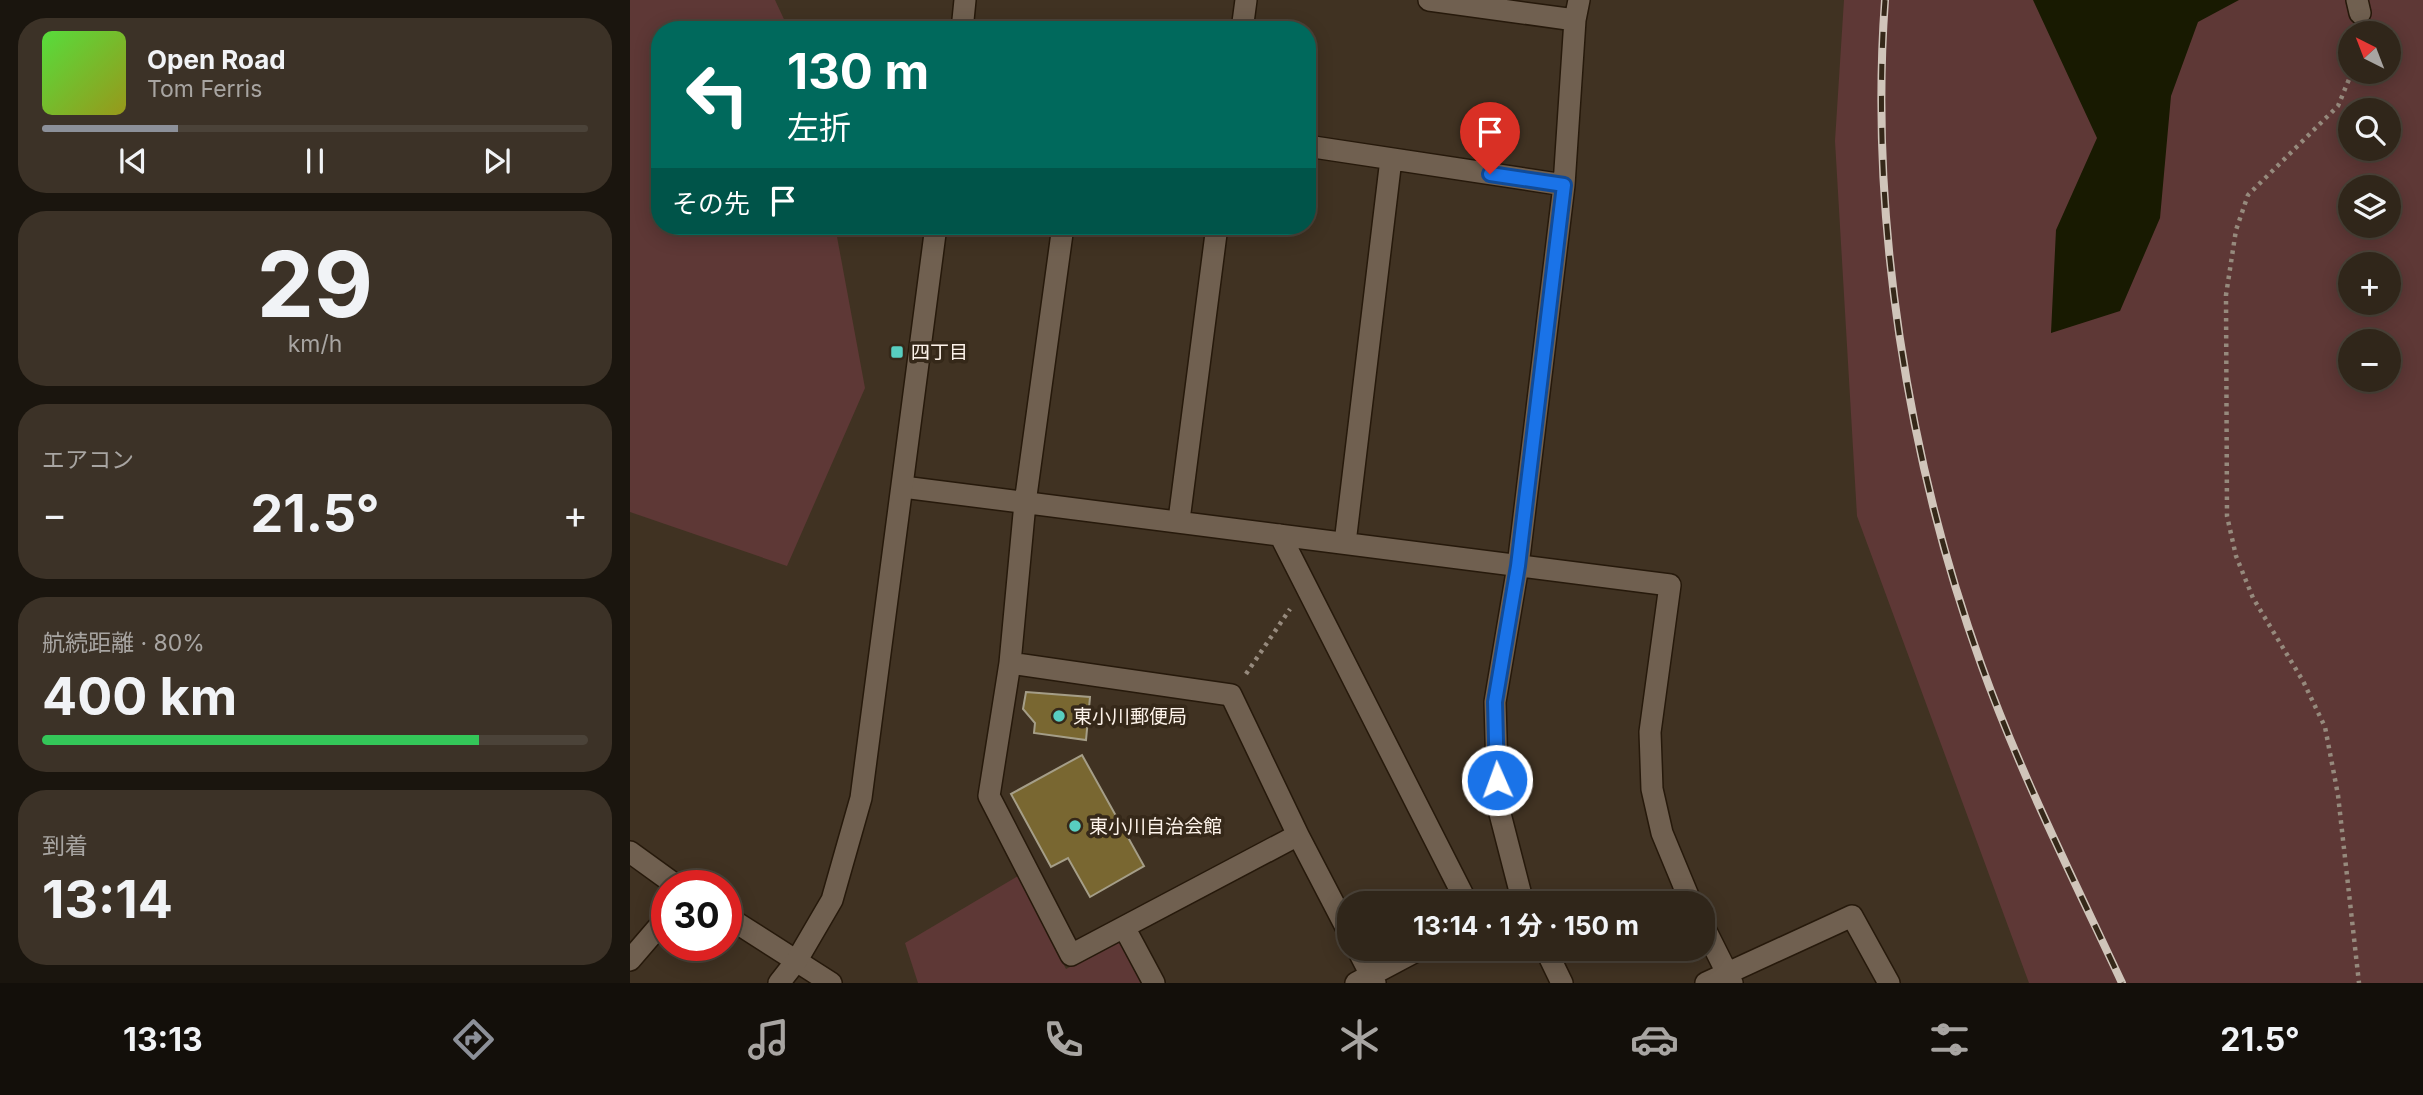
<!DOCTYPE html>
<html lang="ja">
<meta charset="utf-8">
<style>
body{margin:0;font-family:Inter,"Noto Sans JP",sans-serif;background:#3c3227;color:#f1f3f6;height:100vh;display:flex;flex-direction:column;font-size:26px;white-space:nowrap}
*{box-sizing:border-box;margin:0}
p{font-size:23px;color:#a8a5a2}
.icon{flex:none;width:38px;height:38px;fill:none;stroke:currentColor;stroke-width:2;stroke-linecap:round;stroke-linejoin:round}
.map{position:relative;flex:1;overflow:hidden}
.sheet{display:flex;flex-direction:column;gap:18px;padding:18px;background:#1a150e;width:630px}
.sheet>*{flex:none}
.banner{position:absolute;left:21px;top:21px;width:665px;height:214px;border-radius:28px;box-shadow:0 4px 18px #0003,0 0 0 2px #4b4339;background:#00695c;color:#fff;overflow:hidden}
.needle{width:46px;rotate:318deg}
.tools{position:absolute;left:1708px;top:21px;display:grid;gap:14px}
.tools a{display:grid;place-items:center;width:63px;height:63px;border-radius:50%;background:#30261a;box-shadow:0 4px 18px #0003,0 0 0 2px #4b4339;font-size:35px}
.speed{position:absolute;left:21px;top:870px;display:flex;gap:14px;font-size:35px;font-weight:700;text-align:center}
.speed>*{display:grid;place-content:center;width:91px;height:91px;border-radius:50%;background:#30261a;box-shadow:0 4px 18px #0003,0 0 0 2px #4b4339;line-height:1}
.speed .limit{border:10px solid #d22;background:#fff;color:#111}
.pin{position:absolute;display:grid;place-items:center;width:60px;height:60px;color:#fff;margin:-72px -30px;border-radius:50% 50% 50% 0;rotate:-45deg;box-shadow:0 0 7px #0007}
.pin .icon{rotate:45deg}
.me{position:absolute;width:77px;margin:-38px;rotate:358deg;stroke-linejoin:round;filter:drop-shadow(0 0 5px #0008)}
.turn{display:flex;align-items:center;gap:24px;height:147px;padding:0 21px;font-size:32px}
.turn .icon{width:91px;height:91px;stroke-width:2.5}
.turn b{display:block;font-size:49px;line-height:60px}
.then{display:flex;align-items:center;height:66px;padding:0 21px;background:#0003;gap:14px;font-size:26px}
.big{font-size:52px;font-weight:700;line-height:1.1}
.sheet .widget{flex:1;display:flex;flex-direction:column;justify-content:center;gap:10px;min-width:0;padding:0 24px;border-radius:28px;background:#3c3227}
.sheet .dial{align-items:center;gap:0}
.dial b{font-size:91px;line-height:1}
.song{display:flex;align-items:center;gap:21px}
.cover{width:84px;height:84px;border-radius:10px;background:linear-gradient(135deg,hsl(110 70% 55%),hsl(60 70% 35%))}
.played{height:7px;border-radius:4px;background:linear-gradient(90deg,#8c9099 25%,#4b4339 25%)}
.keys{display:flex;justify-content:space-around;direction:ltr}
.heat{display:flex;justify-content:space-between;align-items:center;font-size:38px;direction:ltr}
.charge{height:10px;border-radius:5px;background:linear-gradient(90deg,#34c759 80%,#4b4339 0)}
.trip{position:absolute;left:707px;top:891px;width:378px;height:70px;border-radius:28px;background:#30261a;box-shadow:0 4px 18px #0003,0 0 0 2px #4b4339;font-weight:700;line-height:70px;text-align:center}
.menu{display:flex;height:112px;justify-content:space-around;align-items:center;background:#130f0a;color:#a8a5a2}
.menu .icon{width:49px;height:49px}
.menu .selected{color:#8c9099}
.menu b{font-size:32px;color:#f1f3f6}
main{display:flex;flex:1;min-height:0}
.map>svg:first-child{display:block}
.green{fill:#5e3836;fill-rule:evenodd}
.water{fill:#181a01}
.building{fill:#796731;stroke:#a59e88;stroke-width:2}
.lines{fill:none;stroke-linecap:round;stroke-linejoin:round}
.street-casing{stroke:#26190b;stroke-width:24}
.secondary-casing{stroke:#26190b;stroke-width:24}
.path{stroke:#968a7d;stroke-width:4.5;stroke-dasharray:3.5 5;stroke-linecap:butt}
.street{stroke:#706050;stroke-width:21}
.secondary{stroke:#706050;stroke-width:21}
.rail-casing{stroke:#d0c5ba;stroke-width:8}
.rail{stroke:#352819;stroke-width:5;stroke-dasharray:16;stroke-linecap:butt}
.route-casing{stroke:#114b97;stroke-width:18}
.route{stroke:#1a73e8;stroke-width:12}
.poi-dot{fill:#58cec0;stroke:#352819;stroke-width:2.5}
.labels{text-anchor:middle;stroke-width:7;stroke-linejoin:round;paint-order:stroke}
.poi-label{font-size:19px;fill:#fdf3ea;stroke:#352819;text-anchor:start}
</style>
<main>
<section class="sheet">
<div class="widget">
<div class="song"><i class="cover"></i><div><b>Open Road</b><p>Tom Ferris</p></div></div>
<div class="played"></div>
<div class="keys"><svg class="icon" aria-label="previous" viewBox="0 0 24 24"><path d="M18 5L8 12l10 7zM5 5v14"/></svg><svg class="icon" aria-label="pause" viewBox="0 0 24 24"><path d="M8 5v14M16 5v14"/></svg><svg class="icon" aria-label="next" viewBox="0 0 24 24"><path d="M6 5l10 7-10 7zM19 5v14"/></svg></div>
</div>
<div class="widget dial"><b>29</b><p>km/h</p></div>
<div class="widget"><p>エアコン</p>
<div class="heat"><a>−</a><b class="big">21.5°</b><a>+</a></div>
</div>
<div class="widget"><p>航続距離 · 80%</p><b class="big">400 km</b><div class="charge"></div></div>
<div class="widget"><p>到着</p><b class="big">13:14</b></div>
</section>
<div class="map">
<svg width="1793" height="983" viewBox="0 0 1793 983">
<rect width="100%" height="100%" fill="#403222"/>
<!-- green -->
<path class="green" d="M0,0H145L159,30H30V226H205L235,388L157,566L0,512Z
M1214,0H1793V983H1399L1227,516L1205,141ZM1720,33H1759V72H1720ZM1720,110H1759V149H1720ZM1720,187H1759V226H1720ZM1720,264H1759V303H1720ZM1720,341H1759V380H1720Z
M388,876L436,969L490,942L497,945L516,983H288L275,943Z"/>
<!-- water -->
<path class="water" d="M1403,0H1609L1568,22L1541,96L1530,218L1490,311L1421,333L1426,230L1467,138Z"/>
<!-- building -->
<path class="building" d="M396,692L460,697L456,740L404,733L405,723L393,709Z
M452,755L514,866L460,897L438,858L421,867L381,794Z"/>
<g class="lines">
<!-- street casing -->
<g class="street-casing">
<path id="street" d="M799,0L945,20
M1727,0L1730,13
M612,30L616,0
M677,146L934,185
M433,226L395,503L380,663L601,695L668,835L719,933
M273,487L1040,585L1020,732L1022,789L1032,833L1061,903
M549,520L587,226
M650,535L837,903
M715,543L761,159
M380,663L359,796L441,955L668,835
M0,852L47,886
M893,903L868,806L865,702L888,566L934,185L945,20L949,0
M96,916L201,983
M1073,925L1102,983
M494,927L524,983
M727,948L745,983
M915,948L932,983
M0,960L37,917
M726,983L792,948
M1076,983L1222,916L1259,983"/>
</g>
<!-- secondary casing -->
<g class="secondary-casing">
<path id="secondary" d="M332,30L335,0
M149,983L167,960L202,900L231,798L306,226"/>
</g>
<!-- path -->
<path class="path" d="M1722,72L1708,106L1618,195L1606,230L1596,295L1597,516L1606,556L1623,598L1673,681L1695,727L1708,795L1729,983
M616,674L660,609"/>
<!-- street -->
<use href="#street" class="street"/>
<!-- secondary -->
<use href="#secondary" class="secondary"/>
<!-- rail casing -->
<g class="rail-casing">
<path id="rail" d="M1255,0C1239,216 1278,461 1351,664C1390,773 1443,878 1492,983"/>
</g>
<!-- rail -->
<use href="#rail" class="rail"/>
</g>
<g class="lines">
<!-- route casing -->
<g class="route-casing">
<path id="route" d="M860,174L934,185L888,566L865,702L867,780"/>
</g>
<!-- route -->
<use href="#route" class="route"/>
</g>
<!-- markers -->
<g class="poi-dot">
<rect x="260" y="345" width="14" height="14" rx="3.5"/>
<circle cx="429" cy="716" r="7"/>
<circle cx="445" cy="826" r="7"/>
</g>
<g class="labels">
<!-- poi labels -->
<g class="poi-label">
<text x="281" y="359">四丁目</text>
<text x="443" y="723">東小川郵便局</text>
<text x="459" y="833">東小川自治会館</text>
</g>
</g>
</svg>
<div class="tools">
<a><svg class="needle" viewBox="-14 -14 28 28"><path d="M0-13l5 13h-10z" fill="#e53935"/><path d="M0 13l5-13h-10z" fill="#a8a5a2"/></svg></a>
<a><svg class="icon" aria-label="search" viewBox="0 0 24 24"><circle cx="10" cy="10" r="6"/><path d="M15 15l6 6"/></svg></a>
<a><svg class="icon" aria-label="layers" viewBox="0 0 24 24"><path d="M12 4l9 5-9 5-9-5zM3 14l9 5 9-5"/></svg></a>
<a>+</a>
<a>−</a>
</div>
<div class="speed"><div class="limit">30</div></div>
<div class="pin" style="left:860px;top:174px;background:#d93025"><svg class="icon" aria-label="arrive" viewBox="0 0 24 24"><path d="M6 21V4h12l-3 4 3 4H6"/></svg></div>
<svg class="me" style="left:867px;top:780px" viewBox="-20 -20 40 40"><circle r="17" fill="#1a73e8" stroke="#fff" stroke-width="3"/><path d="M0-11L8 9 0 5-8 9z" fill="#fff"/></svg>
<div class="trip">13:14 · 1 分 · 150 m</div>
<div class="banner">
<div class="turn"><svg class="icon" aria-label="left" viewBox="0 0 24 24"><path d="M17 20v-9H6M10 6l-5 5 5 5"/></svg><div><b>130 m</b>左折</div></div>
<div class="then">その先<svg class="icon" aria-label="arrive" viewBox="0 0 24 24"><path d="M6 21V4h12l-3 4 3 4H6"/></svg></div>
</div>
</div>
</main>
<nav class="menu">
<b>13:13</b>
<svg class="icon selected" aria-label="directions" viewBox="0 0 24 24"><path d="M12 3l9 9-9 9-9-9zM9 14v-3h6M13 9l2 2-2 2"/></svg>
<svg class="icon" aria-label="music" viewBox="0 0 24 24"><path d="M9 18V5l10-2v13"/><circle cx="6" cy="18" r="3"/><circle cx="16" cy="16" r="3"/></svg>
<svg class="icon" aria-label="phone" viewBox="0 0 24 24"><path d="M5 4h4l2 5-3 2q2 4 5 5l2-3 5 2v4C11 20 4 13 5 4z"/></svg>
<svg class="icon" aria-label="climate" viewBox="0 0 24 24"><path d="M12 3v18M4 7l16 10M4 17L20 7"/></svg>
<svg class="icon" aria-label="car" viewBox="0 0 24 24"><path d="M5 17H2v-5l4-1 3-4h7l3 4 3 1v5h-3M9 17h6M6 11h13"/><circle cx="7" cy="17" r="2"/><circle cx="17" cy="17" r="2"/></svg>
<svg class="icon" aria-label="filters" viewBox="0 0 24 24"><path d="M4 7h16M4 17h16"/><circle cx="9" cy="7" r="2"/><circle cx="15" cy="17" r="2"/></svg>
<b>21.5°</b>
</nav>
